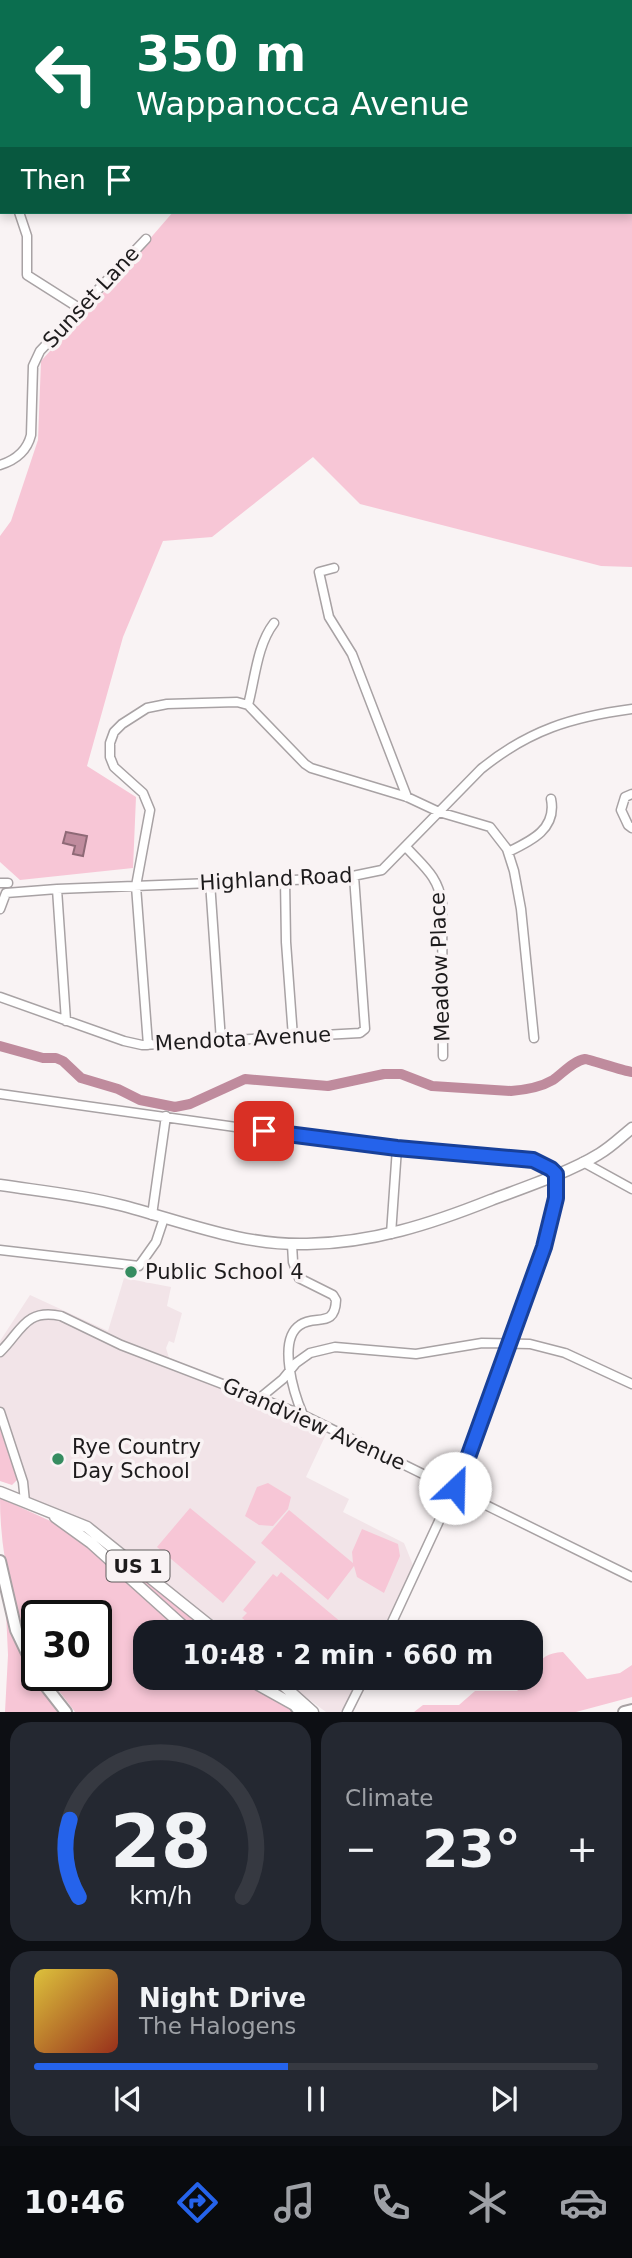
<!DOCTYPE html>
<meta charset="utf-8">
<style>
body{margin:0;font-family:"DejaVu Sans",sans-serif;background:#242831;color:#f1f3f6;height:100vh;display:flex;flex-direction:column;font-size:26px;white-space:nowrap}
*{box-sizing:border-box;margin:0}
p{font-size:23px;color:#9ea1a6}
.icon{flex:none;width:38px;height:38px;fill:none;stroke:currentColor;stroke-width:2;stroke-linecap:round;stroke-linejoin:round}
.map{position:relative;height:1712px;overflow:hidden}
.panel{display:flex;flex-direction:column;gap:10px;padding:10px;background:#0d0f14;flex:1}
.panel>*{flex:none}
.hud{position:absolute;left:0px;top:0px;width:634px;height:214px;box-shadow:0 4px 10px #0003;background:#0b6e4f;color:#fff;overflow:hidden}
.speed{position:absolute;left:21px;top:1600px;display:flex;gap:14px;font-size:35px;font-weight:700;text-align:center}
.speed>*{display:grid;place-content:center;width:91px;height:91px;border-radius:50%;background:#171b24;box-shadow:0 4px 10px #0003;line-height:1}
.speed .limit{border:4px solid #111;border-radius:10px;background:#fff;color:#111}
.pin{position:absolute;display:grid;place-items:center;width:60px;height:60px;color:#fff;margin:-30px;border-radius:14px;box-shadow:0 4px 10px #0006}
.me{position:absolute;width:77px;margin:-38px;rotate:24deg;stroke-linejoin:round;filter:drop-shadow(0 0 5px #0008)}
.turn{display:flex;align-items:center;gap:24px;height:147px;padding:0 21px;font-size:32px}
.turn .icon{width:91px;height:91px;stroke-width:2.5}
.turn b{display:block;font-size:49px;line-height:60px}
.then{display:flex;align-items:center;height:66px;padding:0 21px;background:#0003;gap:14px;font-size:26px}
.big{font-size:52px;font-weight:700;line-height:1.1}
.panel .widget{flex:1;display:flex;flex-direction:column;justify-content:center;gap:10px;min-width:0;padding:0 24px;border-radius:21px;background:#242831}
.panel .dial{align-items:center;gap:0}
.dial svg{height:182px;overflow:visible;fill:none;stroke:#363941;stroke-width:7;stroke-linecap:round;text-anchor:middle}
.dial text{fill:#f1f3f6;stroke:none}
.song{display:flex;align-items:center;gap:21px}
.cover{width:84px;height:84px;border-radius:10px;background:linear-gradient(135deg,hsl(50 70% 55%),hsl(10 70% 35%))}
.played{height:7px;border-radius:4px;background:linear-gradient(90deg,#2563eb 45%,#363941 45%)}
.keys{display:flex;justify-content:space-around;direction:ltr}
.heat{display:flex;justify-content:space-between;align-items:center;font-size:38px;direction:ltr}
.panel .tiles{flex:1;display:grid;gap:10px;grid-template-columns:1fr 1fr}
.widget:last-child{grid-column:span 2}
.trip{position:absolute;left:133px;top:1620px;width:410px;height:70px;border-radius:21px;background:#171b24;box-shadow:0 4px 10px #0003;font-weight:700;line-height:70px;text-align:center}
.tabs{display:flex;height:112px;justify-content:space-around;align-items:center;background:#090b0e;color:#9ea1a6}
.tabs .icon{width:49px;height:49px}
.tabs .active{color:#2563eb}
.tabs b{font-size:32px;color:#f1f3f6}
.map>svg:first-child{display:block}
.built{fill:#f2e4e8}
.green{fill:#f7c6d6}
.water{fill:#bf8b9d;stroke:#8e6976;stroke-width:2}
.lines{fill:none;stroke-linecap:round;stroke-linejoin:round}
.river{stroke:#bf8b9d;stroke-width:10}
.minor-casing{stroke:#a8a2a4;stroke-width:11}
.major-casing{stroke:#a8a2a4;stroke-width:13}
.highway-casing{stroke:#a8a2a4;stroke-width:14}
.minor{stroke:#fff;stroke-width:8}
.major{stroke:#fff;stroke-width:10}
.highway{stroke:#fff;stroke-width:10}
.route-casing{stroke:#184099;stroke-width:18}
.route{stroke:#2563eb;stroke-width:12}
.poi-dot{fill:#368c60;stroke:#f9f3f4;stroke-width:2.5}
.labels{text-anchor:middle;stroke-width:7;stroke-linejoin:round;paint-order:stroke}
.shield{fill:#f9f3f4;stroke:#5f5c5d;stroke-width:2}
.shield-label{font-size:19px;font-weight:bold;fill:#1d1b1c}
.street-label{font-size:21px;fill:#1d1b1c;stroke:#f9f3f4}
.poi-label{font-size:21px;fill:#1d1b1c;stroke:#f9f3f4;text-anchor:start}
</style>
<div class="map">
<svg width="632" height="1712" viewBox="0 0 632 1712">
<rect width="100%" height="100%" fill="#f9f3f4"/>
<!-- built -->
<path class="built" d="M124,1278L171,1287L167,1306L182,1313L174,1343L169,1341L166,1348L172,1368L289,1411L328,1430L306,1477L349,1499L343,1512L404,1543L415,1570L384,1633H225L104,1533L77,1517L29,1499L20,1461L0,1409V1341L30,1295L108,1331Z
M280,1678H361L344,1712H326Z"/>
<!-- green -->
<path class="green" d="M0,0H632V567L601,566L360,504L313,457L212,537L163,541L123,637L87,766L136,797L133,868L20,880L0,862V536L11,521L38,440L41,361L103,293L173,212H632V2H2L0,94Z
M0,1429L16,1475L17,1480L12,1485L0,1481Z
M268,1483L291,1497L288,1509L273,1526L259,1525L245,1516L257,1487Z
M0,1498L57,1524L80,1539L187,1633H145V1678H241L295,1712H75L47,1675H96V1615H37V1659C12,1610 0,1553 0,1498Z
M190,1508L256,1562L223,1603L157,1547Z
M289,1510L353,1563L352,1552L362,1529L398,1544L400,1556L384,1593L357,1577L354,1566L328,1600L261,1543Z
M73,1525L84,1529L215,1633H197Z
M281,1572L354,1633H259L242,1618L247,1613L243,1610L273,1574L277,1577Z
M6,1612L18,1647L29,1670L59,1712H5L8,1655Z
M563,1652L587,1679L620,1673L632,1665V1697L576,1712H414L423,1705H459L475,1691H517C537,1677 532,1653 563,1652Z"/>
<!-- water -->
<path class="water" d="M66,832L87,836L83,856L73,854L75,846L63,843Z"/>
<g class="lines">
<!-- river -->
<path class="river" d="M0,1046L43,1058H56L63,1061L81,1078L118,1089L140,1100L175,1107L190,1104L245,1079L328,1086L384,1074H401L432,1086L511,1091C524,1090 541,1087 553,1080C563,1073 573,1061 585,1059C588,1059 624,1071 632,1072"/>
<!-- minor casing -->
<g class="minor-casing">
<path id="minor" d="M19,212L27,236V275L79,308
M0,465C16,460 27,451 31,435L33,366L40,351L146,239
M334,568L319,572L329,617L352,654L407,797
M248,705C255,679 257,645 274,623
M632,794L625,797L621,810L628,825L632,828
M406,847C424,867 438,876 442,903L443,1056
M508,852C531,841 557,829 551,799
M285,879L286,942L293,1037
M210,882L221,1041
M0,883H8
M57,889L66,1021
M0,909L6,893L57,889L343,878L382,870L481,769C529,730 572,717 632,709
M0,997L124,1041L142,1045L360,1033L365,1029L354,876
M148,1045L136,886L150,810L143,793L114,767L110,757V743L114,732L122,724L147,708L167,704L237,702L248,705L305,764L311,768L407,797L439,812L490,827L507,849L514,871L521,909L534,1038
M0,1094L314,1138L397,1148L533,1160L556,1174V1198L544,1247L511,1343L466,1463L387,1633
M583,1162L632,1189
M152,1215L166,1116
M391,1234L397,1148
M292,1244L293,1262L299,1278L333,1295L336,1300C335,1329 315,1314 300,1325C277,1340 294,1394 303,1415
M0,1250L139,1266L156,1242L164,1218
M0,1352C21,1332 25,1308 61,1316L121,1345L303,1415L632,1577
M261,1397L283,1379L296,1363L310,1353L335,1347L416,1354L482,1343L530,1344L565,1353L632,1384
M0,1412L23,1482L25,1502
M347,1712L364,1678"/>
</g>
<!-- major casing -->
<g class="major-casing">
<path id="major" d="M0,1185C40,1191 81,1195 120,1205C182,1221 242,1246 307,1244C372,1243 431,1224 491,1200C523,1188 570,1172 599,1154C611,1147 621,1137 632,1128
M0,1492L87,1527L219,1633
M55,1517L91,1543L191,1633
M246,1678L307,1712
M275,1678L313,1712"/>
</g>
<!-- highway casing -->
<g class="highway-casing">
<path id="highway" d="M0,1561L16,1630L37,1674
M37,1675L66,1712
M296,1707L300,1712
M624,1712L632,1710"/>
</g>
<!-- minor -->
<use href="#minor" class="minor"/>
<!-- major -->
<use href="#major" class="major"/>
<!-- highway -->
<use href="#highway" class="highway"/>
</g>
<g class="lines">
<!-- route casing -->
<g class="route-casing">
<path id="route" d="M264,1131L397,1148L533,1160L551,1169L556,1174V1198L544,1247L466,1463L455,1488"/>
</g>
<!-- route -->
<use href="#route" class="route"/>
</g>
<!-- markers -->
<g class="poi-dot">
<circle cx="131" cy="1272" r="7"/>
<circle cx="58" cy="1459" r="7"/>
</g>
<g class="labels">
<!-- shield labels -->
<rect class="shield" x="106.5" y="1550.5" width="63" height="31" rx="5"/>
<g class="shield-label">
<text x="138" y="1573">US 1</text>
</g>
<!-- street labels -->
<g class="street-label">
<text transform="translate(91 297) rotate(-47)" y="7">Sunset Lane</text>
<text transform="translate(276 879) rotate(-3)" y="7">Highland Road</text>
<text transform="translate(440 967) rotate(-92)" y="7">Meadow Place</text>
<text transform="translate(243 1039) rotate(-3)" y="7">Mendota Avenue</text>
<text transform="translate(314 1424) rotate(24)" y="7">Grandview Avenue</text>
</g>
<!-- poi labels -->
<g class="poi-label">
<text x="145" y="1279">Public School 4</text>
<text x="72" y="1454">Rye Country<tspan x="72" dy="24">Day School</tspan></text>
</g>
</g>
</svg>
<div class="speed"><div class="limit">30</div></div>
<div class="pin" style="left:264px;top:1131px;background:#d93025"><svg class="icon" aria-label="arrive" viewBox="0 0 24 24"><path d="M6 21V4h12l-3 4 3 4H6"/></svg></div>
<svg class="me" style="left:455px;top:1488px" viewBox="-20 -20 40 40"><circle r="19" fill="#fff"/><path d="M0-13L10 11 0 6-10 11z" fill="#2563eb"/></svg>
<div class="trip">10:48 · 2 min · 660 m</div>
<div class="hud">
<div class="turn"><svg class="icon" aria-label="left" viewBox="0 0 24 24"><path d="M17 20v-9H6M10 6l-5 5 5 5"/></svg><div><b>350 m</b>Wappanocca Avenue</div></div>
<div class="then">Then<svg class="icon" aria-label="arrive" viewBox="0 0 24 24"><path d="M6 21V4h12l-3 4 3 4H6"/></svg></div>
</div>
</div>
<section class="panel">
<div class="tiles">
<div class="widget dial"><svg viewBox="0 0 100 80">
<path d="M14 69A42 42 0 1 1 86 69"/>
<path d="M14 69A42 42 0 0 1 10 35" stroke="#2563eb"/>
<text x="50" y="56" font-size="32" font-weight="700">28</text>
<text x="50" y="72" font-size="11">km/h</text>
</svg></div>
<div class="widget"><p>Climate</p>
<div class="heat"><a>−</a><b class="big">23°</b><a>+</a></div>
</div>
<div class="widget">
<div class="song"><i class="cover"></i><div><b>Night Drive</b><p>The Halogens</p></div></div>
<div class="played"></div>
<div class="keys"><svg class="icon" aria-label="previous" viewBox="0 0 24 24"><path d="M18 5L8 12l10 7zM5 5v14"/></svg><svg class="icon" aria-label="pause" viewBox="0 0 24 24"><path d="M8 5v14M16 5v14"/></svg><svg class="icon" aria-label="next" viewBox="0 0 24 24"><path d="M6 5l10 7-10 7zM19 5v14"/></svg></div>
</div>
</div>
</section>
<nav class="tabs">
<b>10:46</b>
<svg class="icon active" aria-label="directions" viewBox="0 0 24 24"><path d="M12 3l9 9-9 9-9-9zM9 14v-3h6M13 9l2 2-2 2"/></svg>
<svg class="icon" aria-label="music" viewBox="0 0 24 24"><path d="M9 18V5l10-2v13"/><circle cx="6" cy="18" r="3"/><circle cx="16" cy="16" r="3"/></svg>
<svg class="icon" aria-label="phone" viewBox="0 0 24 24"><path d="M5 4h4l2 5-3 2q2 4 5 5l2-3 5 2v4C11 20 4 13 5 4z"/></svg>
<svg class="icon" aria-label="climate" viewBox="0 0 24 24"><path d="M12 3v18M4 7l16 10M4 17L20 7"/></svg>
<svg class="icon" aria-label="car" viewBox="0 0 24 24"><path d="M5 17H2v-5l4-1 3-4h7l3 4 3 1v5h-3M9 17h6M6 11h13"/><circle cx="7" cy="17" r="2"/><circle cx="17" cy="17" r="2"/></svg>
</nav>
